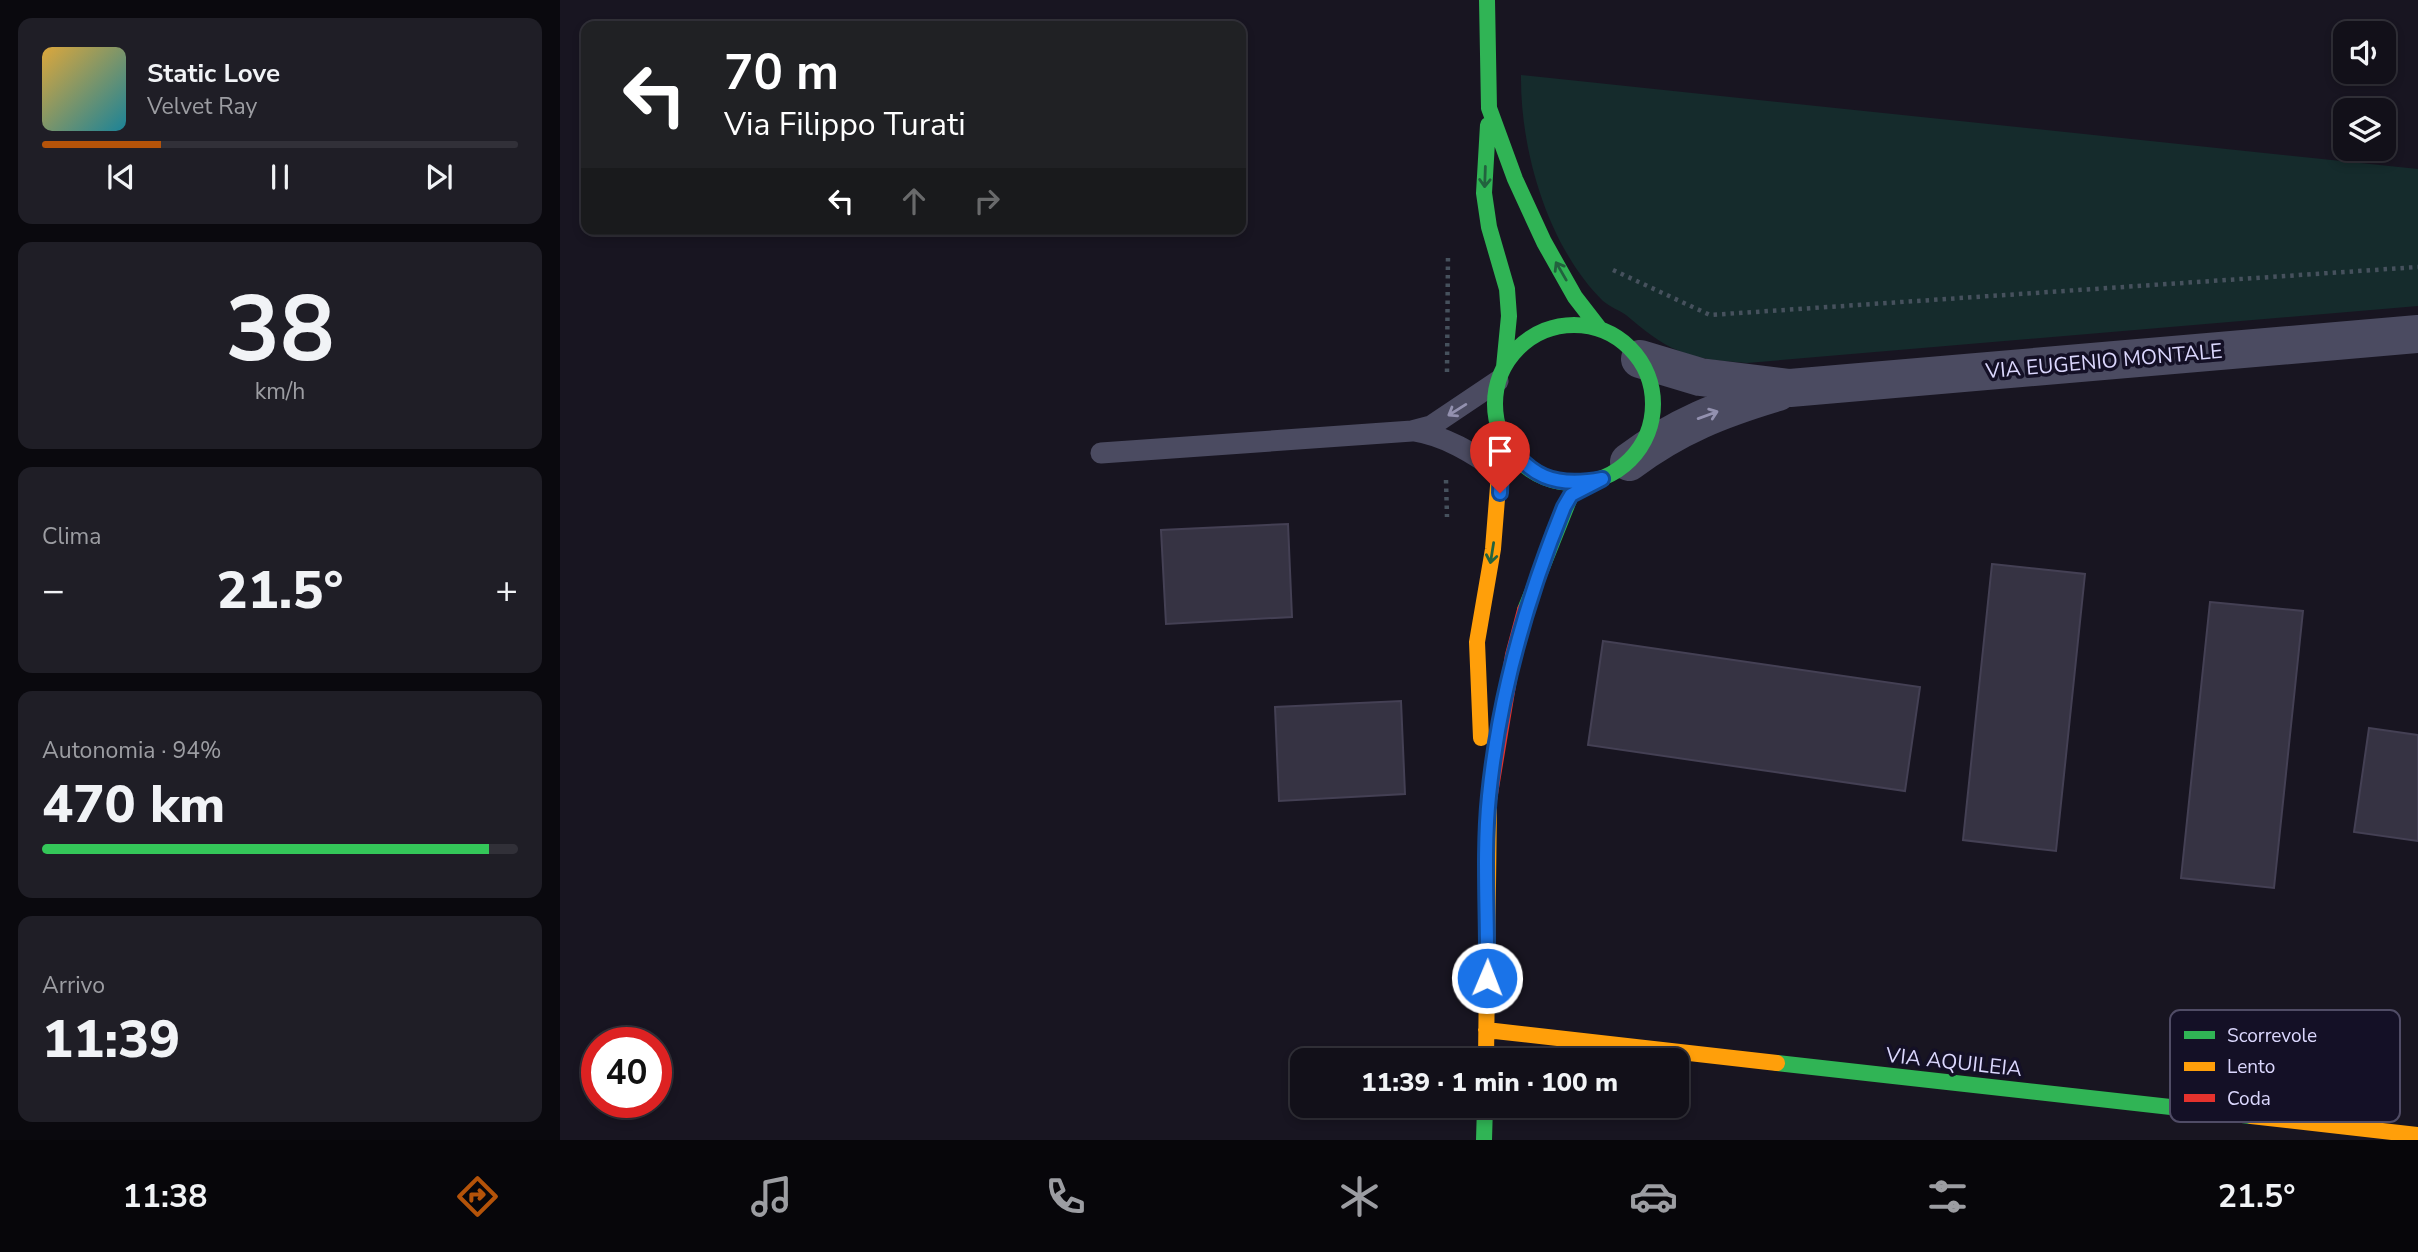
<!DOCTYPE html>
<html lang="it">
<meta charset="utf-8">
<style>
body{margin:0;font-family:"Nunito Sans",sans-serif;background:#1f1e26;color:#f1f3f6;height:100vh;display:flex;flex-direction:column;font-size:26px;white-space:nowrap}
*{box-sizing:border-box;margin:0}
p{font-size:23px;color:#9c9da2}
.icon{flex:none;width:38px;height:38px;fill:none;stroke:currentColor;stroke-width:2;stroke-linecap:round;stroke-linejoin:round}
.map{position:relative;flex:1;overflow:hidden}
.details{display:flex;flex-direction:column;gap:18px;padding:18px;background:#0a090e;width:560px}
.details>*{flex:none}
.banner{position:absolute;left:21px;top:21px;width:665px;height:214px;border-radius:14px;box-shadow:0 4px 10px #0003,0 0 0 2px #313038;background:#202124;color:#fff;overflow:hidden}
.fabs{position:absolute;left:1773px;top:21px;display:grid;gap:14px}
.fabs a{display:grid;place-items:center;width:63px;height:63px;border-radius:14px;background:#121019;box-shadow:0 4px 10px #0003,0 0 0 2px #313038;font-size:35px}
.speed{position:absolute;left:21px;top:1027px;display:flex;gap:14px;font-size:35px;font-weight:700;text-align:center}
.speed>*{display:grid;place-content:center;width:91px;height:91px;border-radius:50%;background:#121019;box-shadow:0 4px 10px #0003,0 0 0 2px #313038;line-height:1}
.speed .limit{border:10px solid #d22;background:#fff;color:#111}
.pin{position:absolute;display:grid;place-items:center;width:60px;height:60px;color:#fff;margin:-72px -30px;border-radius:50% 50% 50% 0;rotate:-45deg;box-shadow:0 0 7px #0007}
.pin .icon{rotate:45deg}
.me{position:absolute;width:77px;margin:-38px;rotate:1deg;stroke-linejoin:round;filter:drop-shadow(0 0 5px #0008)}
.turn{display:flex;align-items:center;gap:24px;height:147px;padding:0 28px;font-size:32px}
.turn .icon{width:91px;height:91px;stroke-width:2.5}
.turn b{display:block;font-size:49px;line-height:60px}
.lanes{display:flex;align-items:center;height:66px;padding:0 28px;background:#0003;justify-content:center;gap:35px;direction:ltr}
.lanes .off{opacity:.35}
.big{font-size:52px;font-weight:800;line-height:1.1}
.details .tile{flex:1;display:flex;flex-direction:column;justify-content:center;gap:10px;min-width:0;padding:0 24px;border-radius:14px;background:#1f1e26}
.details .dial{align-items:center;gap:0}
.dial b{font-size:91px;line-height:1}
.song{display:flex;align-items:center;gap:21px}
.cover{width:84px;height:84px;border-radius:10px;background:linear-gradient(135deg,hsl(40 70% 55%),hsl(190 70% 35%))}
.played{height:7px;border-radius:4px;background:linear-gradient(90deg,#b45309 25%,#313038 25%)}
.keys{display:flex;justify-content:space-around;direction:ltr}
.heat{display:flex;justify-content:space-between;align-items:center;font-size:38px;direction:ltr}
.charge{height:10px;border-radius:5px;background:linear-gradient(90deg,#34c759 94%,#313038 0)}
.trip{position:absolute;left:730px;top:1048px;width:399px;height:70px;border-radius:14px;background:#121019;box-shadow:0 4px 10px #0003,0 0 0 2px #313038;font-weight:800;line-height:70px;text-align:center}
.tabs{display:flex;height:112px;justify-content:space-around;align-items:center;background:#07060a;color:#9c9da2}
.tabs .icon{width:49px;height:49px}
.tabs .current{color:#b45309}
.tabs b{font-size:32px;color:#f1f3f6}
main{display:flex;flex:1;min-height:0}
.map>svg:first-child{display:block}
.green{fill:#152b2c}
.building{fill:#363343;stroke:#444054;stroke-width:2}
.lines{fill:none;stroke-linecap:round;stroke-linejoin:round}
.path{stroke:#46515d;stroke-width:4.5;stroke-dasharray:3.5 5;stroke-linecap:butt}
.lane{stroke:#4b4b61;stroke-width:21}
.street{stroke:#4b4b61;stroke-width:38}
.fast{stroke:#30b455;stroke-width:16}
.slow{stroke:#ff9f0a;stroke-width:16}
.jam{stroke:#e5322d;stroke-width:16}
.oneway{stroke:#22623e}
.oneway2{stroke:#9391af}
.route-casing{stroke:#114b97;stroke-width:18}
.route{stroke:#1a73e8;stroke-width:12}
.labels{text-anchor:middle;stroke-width:7;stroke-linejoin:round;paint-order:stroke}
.street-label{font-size:21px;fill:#dbd7fd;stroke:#141026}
.key{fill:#141026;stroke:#504c66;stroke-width:2}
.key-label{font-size:19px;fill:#dbd7fd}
</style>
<main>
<section class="details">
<div class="tile">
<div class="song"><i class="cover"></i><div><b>Static Love</b><p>Velvet Ray</p></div></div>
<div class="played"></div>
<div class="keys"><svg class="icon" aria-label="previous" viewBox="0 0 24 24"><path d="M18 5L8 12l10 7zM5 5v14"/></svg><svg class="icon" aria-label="pause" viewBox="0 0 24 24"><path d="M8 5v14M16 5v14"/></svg><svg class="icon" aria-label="next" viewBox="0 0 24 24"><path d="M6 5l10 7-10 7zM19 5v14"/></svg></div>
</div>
<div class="tile dial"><b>38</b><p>km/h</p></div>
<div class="tile"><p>Clima</p>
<div class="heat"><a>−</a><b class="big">21.5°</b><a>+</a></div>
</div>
<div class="tile"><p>Autonomia · 94%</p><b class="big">470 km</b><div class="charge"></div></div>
<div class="tile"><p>Arrivo</p><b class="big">11:39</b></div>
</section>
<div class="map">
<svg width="1858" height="1140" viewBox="0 0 1858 1140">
<rect width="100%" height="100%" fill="#181521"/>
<!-- green -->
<path class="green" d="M961,75L1858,169V306L1187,363C1164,361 1141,360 1119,351C1099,343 1083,329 1066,315C1059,310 1050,307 1043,301C988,247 960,150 961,75Z"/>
<!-- building -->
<path class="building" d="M728,524L732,617L606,624L601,530Z
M1432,564L1525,574L1496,851L1403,840Z
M1650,602L1743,611L1714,888L1621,878Z
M1043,641L1360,687L1345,791L1028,745Z
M841,701L845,794L719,801L715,707Z
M1809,728L1858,735V841L1794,832Z"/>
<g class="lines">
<!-- path -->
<path class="path" d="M1053,270L1150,315L1858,267
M887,372L888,255
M886,480L887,517"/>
<!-- lane -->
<path class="lane" d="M854,431C886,436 912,453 939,471
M541,453L852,431L871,426L938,381"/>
<!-- street -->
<path class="street" d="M1080,359L1140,377L1230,388L1858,334
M1069,462C1117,426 1161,409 1218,392"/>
<!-- fast -->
<path class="fast" d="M927,0L929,108L955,179L984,242L1015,297L1039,328
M928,125L924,193L929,227L947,289L949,316L944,367
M935 404a79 79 0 1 1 158 0a79 79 0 1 1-158 0Z
M965,610L1011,495L1042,479
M1217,1063L1691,1116
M924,1140L925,1106"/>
<!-- slow -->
<path class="slow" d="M921,738L917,642L933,549L942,436
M926,1030L1217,1063
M926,1060L929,800
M1691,1116L1858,1135"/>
<!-- jam -->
<path class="jam" d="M929,800L953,655L965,610"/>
</g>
<!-- one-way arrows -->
<defs><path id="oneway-shaft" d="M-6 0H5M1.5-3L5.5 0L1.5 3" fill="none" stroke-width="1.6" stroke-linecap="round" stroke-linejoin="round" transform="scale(1.75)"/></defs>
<g class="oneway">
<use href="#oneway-shaft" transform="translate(925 177) rotate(92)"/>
<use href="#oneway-shaft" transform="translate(1001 271) rotate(-120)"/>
<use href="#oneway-shaft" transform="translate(932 553) rotate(99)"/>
</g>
<g class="oneway2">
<use href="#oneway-shaft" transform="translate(897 410) rotate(148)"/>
<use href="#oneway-shaft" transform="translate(1148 415) rotate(-20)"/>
</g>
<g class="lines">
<!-- route casing -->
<g class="route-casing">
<path id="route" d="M927,978C928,918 923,855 929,796C939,696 966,600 1004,507L1011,495L1042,479C994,488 969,477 942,436L940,493"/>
</g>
<!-- route -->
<use href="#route" class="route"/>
</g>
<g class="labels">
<!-- street labels -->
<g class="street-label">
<text transform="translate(1544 361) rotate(-5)" y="7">VIA EUGENIO MONTALE</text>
<text transform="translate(1394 1062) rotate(6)" y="7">VIA AQUILEIA</text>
</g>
</g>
<!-- legend -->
<rect x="1610" y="1010" width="230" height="112" rx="10" class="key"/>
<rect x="1624" y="1031" width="31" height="8" fill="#30b455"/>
<rect x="1624" y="1062" width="31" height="9" fill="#ff9f0a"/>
<rect x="1624" y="1094" width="31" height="8" fill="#e5322d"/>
<g class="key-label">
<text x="1667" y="1042">Scorrevole</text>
<text x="1667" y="1073">Lento</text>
<text x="1667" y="1105">Coda</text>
</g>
</svg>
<div class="fabs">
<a><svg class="icon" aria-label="sound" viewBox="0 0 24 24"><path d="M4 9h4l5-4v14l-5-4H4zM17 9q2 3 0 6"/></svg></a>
<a><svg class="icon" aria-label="layers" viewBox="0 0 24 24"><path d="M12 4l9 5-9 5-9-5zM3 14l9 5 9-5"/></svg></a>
</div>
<div class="speed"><div class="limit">40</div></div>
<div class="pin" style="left:940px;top:493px;background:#d93025"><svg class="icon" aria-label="arrive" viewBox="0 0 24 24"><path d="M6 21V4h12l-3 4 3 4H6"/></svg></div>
<svg class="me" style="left:927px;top:978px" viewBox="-20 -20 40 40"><circle r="17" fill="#1a73e8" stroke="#fff" stroke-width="3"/><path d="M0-11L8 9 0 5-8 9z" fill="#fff"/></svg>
<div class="trip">11:39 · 1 min · 100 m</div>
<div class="banner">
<div class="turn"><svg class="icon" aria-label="left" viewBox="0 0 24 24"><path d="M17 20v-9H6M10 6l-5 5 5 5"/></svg><div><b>70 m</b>Via Filippo Turati</div></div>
<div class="lanes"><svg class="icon" aria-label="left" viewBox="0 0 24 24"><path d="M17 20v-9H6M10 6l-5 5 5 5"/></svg><svg class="icon off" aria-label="ahead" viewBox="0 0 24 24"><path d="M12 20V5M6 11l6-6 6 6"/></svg><svg class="icon off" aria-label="right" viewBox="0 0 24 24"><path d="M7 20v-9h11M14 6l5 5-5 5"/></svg></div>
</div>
</div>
</main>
<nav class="tabs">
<b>11:38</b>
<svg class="icon current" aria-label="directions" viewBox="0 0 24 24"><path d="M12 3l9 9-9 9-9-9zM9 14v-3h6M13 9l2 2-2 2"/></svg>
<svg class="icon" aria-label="music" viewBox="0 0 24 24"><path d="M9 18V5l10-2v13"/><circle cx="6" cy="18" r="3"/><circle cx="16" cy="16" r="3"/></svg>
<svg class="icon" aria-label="phone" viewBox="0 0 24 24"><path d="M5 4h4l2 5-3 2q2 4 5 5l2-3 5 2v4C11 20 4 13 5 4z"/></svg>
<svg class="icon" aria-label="climate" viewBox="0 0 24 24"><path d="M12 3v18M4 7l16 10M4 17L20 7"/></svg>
<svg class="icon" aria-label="car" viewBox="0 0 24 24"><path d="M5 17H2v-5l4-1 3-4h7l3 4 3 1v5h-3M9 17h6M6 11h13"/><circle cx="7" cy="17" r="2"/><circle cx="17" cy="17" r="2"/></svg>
<svg class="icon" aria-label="filters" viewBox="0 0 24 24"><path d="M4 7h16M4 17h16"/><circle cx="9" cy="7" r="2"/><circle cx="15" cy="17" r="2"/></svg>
<b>21.5°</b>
</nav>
